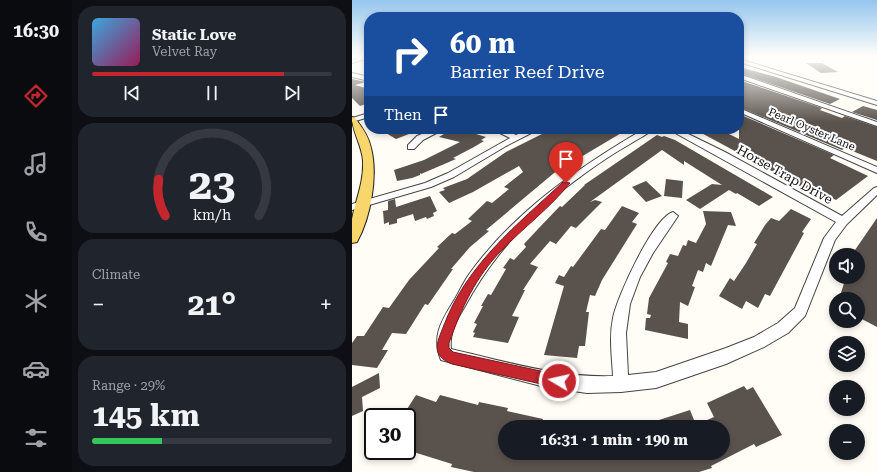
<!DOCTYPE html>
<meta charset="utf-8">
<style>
body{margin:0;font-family:"Roboto Serif",serif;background:#20242c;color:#f1f3f6;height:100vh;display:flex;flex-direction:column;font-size:15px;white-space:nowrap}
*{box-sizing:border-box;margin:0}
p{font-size:13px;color:#9ea1a6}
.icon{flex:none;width:22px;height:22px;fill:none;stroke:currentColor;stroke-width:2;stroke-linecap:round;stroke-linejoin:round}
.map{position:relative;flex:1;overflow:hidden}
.sheet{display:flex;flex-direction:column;gap:6px;padding:6px;background:#0d0f14;width:280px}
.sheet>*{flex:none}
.hud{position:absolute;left:12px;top:12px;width:380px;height:122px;border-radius:16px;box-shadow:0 2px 6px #0003;background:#1a4fa0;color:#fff;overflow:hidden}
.fabs{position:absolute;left:477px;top:248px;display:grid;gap:8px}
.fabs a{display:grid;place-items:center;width:36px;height:36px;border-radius:50%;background:#171b24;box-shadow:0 2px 6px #0003;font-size:20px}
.speed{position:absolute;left:12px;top:408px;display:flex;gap:8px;font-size:20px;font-weight:700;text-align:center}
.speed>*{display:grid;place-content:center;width:52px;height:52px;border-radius:50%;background:#171b24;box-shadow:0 2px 6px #0003;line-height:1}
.speed .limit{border:2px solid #111;border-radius:6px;background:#fff;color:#111}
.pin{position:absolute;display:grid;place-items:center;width:34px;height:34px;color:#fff;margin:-41px -17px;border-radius:50% 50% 50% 0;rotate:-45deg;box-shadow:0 0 4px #0007}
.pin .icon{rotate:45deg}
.me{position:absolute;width:44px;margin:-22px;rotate:279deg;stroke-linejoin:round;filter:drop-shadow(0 0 3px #0008)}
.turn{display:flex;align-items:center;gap:14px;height:84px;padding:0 20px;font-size:18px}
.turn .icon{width:52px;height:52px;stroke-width:2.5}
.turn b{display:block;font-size:28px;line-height:34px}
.then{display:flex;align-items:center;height:38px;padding:0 20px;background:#0003;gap:8px;font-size:15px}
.big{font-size:30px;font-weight:700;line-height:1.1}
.sheet .tile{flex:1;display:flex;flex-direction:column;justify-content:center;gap:6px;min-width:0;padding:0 14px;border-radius:16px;background:#20242c}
.sheet .dial{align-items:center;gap:0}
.dial svg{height:104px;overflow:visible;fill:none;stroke:#363941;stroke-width:7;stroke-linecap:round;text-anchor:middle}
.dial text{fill:#f1f3f6;stroke:none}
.song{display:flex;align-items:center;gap:12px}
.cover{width:48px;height:48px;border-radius:6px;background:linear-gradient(135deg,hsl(200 70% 55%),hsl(330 70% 35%))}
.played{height:4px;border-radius:2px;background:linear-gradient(90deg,#c4262e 80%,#363941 80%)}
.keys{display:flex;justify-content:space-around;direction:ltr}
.heat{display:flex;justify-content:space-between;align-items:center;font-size:22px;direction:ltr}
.charge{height:6px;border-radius:3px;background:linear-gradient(90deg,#34c759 29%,#363941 0)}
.trip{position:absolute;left:146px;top:420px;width:232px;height:40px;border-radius:20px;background:#171b24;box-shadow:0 2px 6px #0003;font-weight:700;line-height:40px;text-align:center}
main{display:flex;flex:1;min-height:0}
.tabs{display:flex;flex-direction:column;width:72px;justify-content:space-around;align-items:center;background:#090b0e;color:#9ea1a6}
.tabs .icon{width:28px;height:28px}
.tabs .active{color:#c4262e}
.tabs b{font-size:18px;color:#f1f3f6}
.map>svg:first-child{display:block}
.building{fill:#5a524d}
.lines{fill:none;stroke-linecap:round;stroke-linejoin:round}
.minor-casing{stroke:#444;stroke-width:2}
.major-casing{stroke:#222;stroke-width:2}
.minor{fill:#fff;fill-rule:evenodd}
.major{fill:#f9d66b;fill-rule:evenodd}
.route{fill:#c4262e;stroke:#7f191e}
.labels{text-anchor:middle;stroke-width:4;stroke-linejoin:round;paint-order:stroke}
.far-street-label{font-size:11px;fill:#111;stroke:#fff}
.street-label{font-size:13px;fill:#111;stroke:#fff}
</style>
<main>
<nav class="tabs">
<b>16:30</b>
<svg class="icon active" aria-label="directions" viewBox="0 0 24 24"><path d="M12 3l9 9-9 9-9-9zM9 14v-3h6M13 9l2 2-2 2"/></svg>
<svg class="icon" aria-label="music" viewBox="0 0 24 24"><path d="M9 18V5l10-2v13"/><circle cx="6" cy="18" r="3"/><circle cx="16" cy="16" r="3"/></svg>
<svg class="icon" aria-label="phone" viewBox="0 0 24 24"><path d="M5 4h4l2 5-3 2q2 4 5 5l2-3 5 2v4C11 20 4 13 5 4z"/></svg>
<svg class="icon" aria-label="climate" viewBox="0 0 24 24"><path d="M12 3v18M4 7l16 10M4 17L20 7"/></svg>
<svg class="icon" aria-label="car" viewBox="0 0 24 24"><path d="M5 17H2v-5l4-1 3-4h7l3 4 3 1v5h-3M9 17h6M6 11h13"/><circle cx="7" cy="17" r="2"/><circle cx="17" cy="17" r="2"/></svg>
<svg class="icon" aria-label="filters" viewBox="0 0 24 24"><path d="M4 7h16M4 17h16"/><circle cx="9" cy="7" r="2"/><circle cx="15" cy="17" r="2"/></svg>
</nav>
<section class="sheet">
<div class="tile">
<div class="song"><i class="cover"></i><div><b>Static Love</b><p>Velvet Ray</p></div></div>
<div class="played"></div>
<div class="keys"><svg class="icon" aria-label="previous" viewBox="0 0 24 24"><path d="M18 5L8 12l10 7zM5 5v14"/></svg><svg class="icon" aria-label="pause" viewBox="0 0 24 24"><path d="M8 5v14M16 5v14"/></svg><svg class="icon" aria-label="next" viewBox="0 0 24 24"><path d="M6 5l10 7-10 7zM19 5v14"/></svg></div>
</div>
<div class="tile dial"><svg viewBox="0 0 100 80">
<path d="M14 69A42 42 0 1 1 86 69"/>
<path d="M14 69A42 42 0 0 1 9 41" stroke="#c4262e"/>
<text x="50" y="56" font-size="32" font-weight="700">23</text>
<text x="50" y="72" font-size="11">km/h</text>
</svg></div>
<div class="tile"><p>Climate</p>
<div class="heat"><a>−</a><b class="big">21°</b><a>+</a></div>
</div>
<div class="tile"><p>Range · 29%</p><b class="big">145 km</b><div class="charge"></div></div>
</section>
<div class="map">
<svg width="525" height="472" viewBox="0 0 525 472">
<rect width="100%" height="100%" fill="#fffdf5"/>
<!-- building -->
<path class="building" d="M454,63H470L486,72L469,73Z
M387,67L424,77L488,99L478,104L387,73Z
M0,79L14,82L3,85L17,89L13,95L17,99V103L8,106L0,98Z
M387,80L470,108L468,110L490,118L493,116L525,127V161L493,148L490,150L387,107Z
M511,106L525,110V120L500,112Z
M387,114L482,155L478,158L516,176L484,200L478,197L474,200L444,184L448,178L442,183L342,129H367L387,139Z
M44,129H48L57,134L44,139L34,133Z
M100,129H107L134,137L129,140L132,141L122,147L101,158L104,159L69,174L68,173V175L60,178L45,181L42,170L72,160L108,142L87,137Z
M200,129H276L202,173L134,230L137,231L118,247L99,269H101L76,305L73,304L54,334L40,333L30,350H36L25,368L0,365V343L5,336H12L31,307L37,308L57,280L87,248L85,247L100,233L103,234L120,221L116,219L135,201L140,203L157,189L152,187L171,172L167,166L121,192L97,203L87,192L93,190L91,188L115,179L154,152Z
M305,135L310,137L312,136L323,140L421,197L407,206L385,193L384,194L377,190L348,209L334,200L360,184L370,185L332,161V165L310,150L238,202L243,200L250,202L224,228L219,226L204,244L198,241L178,264L186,267L171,290H173L160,316L167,317L156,343L121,337L123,333L121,332L125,324L122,323L131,306H129L136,294L139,295L154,269L151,268L158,258L162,260L174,247L172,244L186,229L208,206L210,207L233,185H232Z
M314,179L331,181L330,198L312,196Z
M294,181L310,196L294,202L280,187Z
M78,196L85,211L81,213L82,216L75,219L74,217L63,221L61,214L45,219V223L37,225V222L32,224L31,211L36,210V201L43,199L44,207Z
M270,206L287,213L280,222L285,224L250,280L243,296L238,295L234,312H237L233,346H227L225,358L192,355L212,286L203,283L207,275L212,277L219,266L221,267L249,229L253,230Z
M439,209L459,219L450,232L452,233L418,296L413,294L406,308L394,301L390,309L367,296L378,278L382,281L394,263L405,244L402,243L413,225L419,218L427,221Z
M351,211L379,212L384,226L376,225L359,266L354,263L351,272L346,270L340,286L343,287L336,306L328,302L327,322L336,324V339L293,330L294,318H298L299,315L295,314L297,298L316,263L314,262L318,254L326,256L331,245L334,246L336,240L344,243L354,224Z
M525,218V327L506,317V299H487L494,277H506V252L503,250Z
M27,373L28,388L10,397L11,411L0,416V387Z
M392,386L395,390L401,387L430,435L404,447L402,444L359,466L360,468L347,472H122L99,467L100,464L55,450V417H50L64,395L84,402L88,395L126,405L127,402L156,408L155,411L191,419L189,427H153V453H371V427H310L307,420L338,410L344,425L362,417L355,403Z"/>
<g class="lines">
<!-- minor casing -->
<g class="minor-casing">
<path id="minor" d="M12,56H17V58L0,63V60Z
M387,59L525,101V105L387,62Z
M0,73L17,77V81L0,77Z
M387,74L525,122V126L387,78Z
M387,108L525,167V173L387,112Z
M17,113V117L0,122V118Z
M82,129H92L71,140L62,149H56V145L65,136Z
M140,129H150L164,135L177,129H187L154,146L102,177L79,187L0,210V204L73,183L96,173L158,138Z
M292,129H301C295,135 285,139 278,144C262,153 247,163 232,174C184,208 141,254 113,306C105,319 97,333 99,349C152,361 205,378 261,376C260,357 257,337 261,318C265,297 301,218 321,212L326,216L301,253L288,277L278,304L274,333L276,375L304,372L374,348L402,337L426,323L443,308L472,238L484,222L316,129H326L373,152L490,216L522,188L525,187V195L495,224L483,240L453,316L436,333L412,347L374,364L304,388L269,392L235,393L193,387L89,360C79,336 90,320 103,299C108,290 112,281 118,273C163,211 227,167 292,129Z"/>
</g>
<!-- major casing -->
<g class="major-casing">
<path id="major" d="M0,117L3,118C10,127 17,137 19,148C26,175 19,217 5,242L0,243C0,235 0,226 0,219C4,199 12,182 11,161C10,145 0,132 0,117Z"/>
</g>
<!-- minor -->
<use href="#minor" class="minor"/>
<!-- major -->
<use href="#major" class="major"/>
</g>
<!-- sky -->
<linearGradient id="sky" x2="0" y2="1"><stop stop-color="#95c6ee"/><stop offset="0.46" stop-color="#fffefa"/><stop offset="1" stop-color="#fffefa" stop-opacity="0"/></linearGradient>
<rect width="525" height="122" fill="url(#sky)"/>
<!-- route -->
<path class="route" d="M211,182L218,183C198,208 171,228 150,250C124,276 109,309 97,343V348L101,352L207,375L212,377L214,381L212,386L207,388L100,364C78,355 85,343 92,325C115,264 165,225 211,182Z"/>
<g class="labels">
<!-- far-street labels -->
<g class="far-street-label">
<text transform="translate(460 129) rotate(23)" y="4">Pearl Oyster Lane</text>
</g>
<!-- street labels -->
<g class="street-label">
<text transform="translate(433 174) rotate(29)" y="5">Horse Trap Drive</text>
</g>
</g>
</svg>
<div class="fabs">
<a><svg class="icon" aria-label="sound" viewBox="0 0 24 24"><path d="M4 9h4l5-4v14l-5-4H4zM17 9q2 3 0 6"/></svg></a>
<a><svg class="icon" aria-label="search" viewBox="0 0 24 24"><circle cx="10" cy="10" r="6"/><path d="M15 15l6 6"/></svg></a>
<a><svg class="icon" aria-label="layers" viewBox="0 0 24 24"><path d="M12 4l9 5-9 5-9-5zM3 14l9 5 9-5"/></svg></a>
<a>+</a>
<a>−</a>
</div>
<div class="speed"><div class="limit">30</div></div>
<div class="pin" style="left:214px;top:183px;background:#d93025"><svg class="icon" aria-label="arrive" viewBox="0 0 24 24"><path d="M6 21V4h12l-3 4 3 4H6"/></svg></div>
<svg class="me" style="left:207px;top:381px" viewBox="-20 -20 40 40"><circle r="17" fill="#c4262e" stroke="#fff" stroke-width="3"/><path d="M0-11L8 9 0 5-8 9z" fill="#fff"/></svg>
<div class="trip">16:31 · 1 min · 190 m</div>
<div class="hud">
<div class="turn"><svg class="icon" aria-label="right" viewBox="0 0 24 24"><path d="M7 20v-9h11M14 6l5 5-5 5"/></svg><div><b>60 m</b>Barrier Reef Drive</div></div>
<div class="then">Then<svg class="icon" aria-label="arrive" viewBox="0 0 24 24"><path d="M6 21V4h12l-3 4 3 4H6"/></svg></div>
</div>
</div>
</main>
